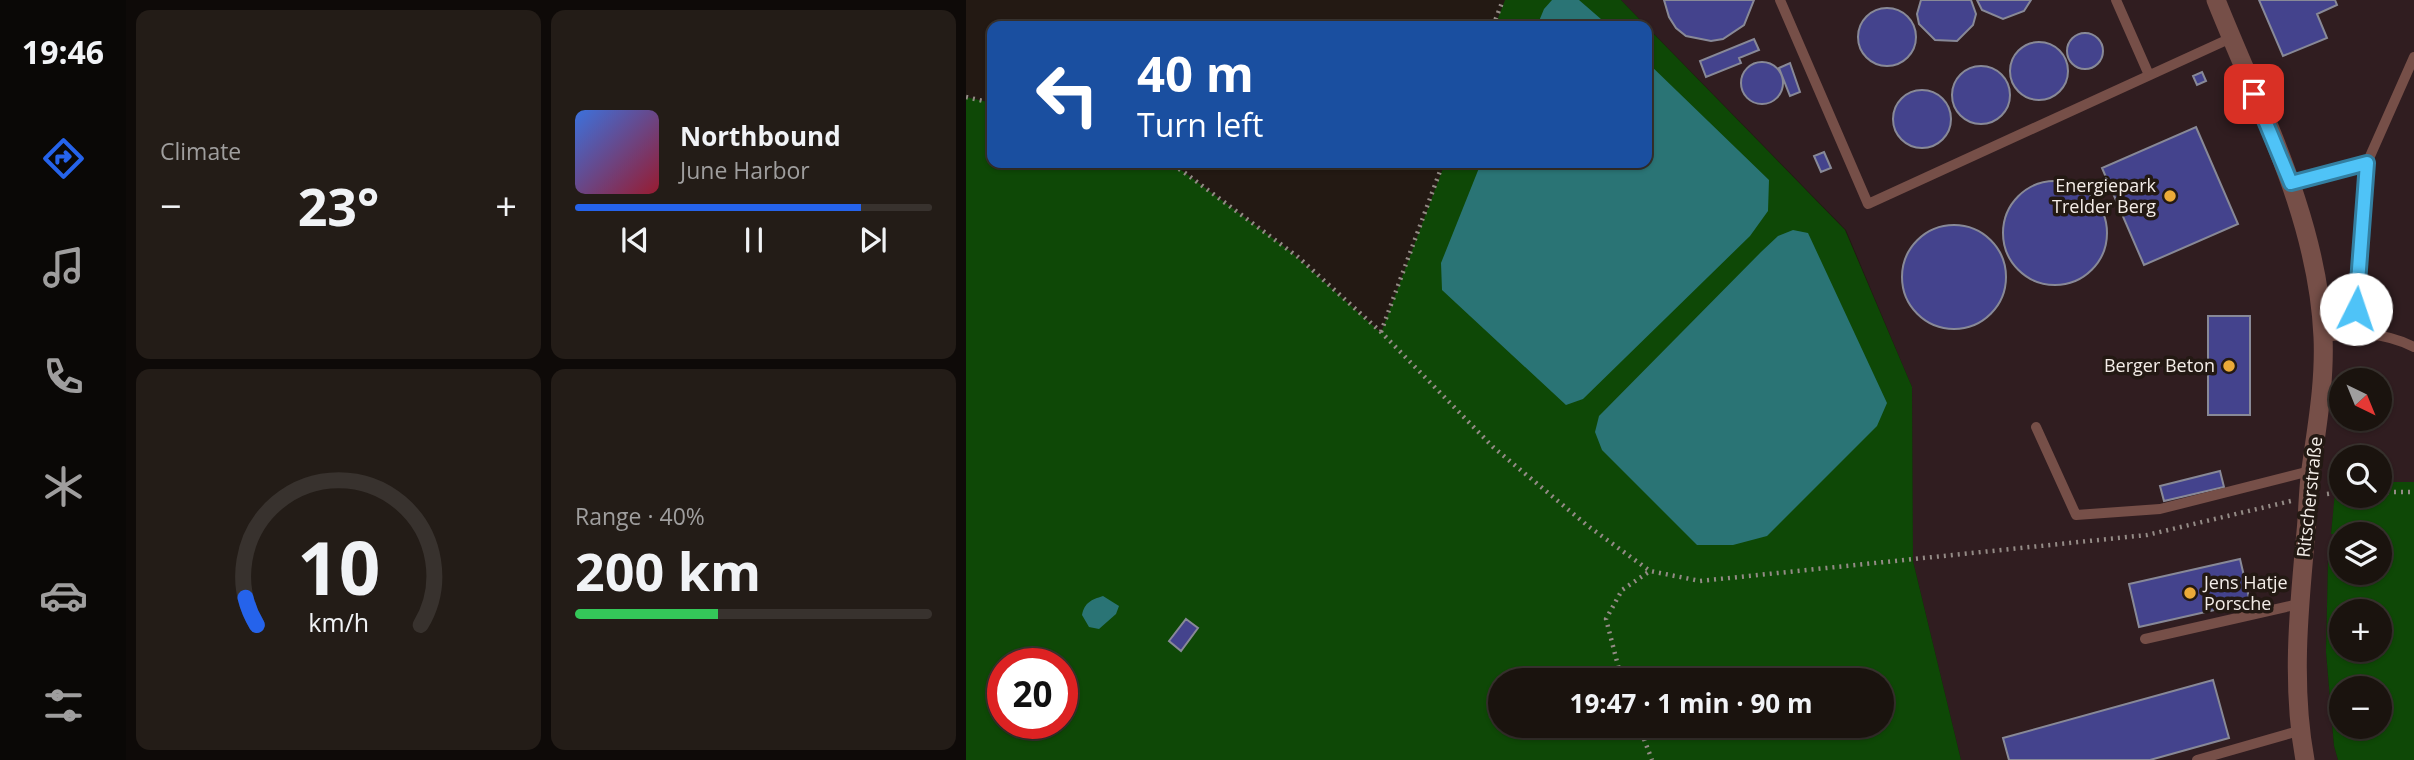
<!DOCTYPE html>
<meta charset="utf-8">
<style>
body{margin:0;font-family:"Open Sans",sans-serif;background:#231c17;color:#f1f3f6;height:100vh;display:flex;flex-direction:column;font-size:26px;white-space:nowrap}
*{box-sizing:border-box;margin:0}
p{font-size:23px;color:#9f9e9e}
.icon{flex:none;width:38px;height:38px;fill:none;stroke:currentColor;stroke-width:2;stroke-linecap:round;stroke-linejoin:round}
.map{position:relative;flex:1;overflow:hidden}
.drawer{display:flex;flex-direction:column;gap:10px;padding:10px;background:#0e0a08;width:840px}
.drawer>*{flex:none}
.banner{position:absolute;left:21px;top:21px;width:665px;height:147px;border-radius:14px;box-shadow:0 2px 5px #0004,0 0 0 2px #38322e;background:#1a4fa0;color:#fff;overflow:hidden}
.needle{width:46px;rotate:137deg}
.buttons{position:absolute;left:1363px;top:368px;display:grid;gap:14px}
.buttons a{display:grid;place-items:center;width:63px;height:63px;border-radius:50%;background:#1a130e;box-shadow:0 2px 5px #0004,0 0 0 2px #38322e;font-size:35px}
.speed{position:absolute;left:21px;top:648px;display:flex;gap:14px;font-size:35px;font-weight:700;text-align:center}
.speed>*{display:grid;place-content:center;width:91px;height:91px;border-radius:50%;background:#1a130e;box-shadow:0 2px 5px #0004,0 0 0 2px #38322e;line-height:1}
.speed .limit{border:10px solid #d22;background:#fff;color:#111}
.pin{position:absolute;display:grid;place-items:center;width:60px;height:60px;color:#fff;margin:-30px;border-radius:14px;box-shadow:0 4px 10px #0006}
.me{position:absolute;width:77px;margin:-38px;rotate:4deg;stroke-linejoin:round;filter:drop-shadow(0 0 5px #0008)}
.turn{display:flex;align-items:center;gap:24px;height:147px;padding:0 35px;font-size:32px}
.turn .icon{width:91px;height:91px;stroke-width:2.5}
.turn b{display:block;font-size:49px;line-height:60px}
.big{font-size:52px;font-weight:700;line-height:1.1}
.drawer .tile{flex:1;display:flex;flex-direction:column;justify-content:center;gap:10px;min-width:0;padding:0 24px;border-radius:14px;background:#231c17}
.drawer .dial{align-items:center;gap:0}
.dial svg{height:182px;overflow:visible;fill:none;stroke:#38322e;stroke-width:7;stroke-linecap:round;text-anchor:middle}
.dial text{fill:#f1f3f6;stroke:none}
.song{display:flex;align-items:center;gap:21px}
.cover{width:84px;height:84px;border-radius:10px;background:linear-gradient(135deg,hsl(220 70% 55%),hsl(350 70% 35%))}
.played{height:7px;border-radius:4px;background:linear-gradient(90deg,#2563eb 80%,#38322e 80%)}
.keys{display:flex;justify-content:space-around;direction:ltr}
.heat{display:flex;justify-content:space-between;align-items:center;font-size:38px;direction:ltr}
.charge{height:10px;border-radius:5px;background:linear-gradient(90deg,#34c759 40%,#38322e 0)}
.drawer .tiles{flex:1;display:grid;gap:10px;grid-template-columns:repeat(2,1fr)}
.trip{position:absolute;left:522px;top:668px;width:406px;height:70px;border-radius:35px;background:#1a130e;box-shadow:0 2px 5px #0004,0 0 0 2px #38322e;font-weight:700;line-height:70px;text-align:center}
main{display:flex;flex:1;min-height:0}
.tab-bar{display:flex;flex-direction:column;width:126px;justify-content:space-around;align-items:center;background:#0a0806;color:#9f9e9e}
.tab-bar .icon{width:49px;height:49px}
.tab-bar .active{color:#2563eb}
.tab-bar b{font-size:32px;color:#f1f3f6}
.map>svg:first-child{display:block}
.commercial{fill:#301d20;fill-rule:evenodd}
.green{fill:#0e4806;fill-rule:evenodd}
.water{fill:#2a7475}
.building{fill:#44438d;stroke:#888997;stroke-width:2}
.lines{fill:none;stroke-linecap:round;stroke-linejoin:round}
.path{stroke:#948b86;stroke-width:4.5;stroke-dasharray:2 5;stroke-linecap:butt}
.service{stroke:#764f48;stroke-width:10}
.minor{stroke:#764f48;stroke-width:19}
.route-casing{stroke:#337fa1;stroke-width:18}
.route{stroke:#4fc3f7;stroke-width:12}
.poi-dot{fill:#ebaa39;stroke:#231913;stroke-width:2.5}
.labels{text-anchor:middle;stroke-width:7;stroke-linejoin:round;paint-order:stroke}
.poi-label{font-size:18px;fill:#f4ede8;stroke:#231913;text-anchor:end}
.street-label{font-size:18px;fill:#f4ede8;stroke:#231913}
</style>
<main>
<nav class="tab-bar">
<b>19:46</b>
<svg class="icon active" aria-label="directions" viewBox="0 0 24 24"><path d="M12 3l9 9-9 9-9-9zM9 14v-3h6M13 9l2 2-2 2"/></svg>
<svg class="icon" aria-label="music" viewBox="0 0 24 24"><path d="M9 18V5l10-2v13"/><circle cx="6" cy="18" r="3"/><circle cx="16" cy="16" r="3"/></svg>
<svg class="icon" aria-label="phone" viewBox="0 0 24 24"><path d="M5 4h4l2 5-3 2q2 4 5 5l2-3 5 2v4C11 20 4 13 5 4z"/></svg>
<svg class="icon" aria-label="climate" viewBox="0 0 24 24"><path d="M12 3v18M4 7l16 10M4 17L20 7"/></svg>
<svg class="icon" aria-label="car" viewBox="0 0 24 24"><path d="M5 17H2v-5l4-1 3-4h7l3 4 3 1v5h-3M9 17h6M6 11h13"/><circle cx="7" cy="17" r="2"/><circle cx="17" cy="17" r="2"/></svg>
<svg class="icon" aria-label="filters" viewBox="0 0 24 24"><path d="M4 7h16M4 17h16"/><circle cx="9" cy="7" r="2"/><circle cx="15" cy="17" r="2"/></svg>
</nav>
<section class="drawer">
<div class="tiles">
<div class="tile"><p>Climate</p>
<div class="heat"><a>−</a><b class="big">23°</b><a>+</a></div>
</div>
<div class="tile">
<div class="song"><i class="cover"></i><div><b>Northbound</b><p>June Harbor</p></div></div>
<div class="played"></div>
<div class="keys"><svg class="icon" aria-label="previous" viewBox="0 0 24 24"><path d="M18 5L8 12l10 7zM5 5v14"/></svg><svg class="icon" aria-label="pause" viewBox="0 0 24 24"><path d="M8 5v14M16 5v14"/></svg><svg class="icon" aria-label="next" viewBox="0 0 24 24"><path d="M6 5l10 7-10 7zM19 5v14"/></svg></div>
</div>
<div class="tile dial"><svg viewBox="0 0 100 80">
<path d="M14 69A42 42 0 1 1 86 69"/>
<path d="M14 69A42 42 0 0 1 9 57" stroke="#2563eb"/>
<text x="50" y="56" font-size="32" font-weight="700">10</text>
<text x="50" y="72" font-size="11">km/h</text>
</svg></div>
<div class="tile"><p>Range · 40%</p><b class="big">200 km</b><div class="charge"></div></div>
</div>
</section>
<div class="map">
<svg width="1448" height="760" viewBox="0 0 1448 760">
<rect width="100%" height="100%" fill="#231913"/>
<!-- commercial -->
<path class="commercial" d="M655,0H1448V482H1414V457H1376L1375,482H1371L1365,533L1375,535V560H1362L1360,652L1368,746L1372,760H995L947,561L946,387L880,230ZM1376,380H1414V418H1376Z"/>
<!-- green -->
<path class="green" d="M539,0H655L680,26H529Z
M681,27L879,230L946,387L947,561L995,760H0V97L26,103V163H200L215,170L325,252L415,333L479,163H681ZM37,663H96V723H37ZM534,681H915V726H534Z
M1370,482H1375L1376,495H1414V482H1448V760H1372L1368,746L1360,652L1362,560H1375L1376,572H1414V534H1365ZM1376,611H1414V649H1376ZM1376,688H1414V726H1376Z"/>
<!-- water -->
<path class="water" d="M586,0H613L643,26H571L578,9Z
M681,62L803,180L802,211L784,236L617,399L600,405L476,290L475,263L515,163H681Z
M827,230L842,233L921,403L911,426L801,536L767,545H731L636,450L629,432L633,416L795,252L812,236Z
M137,596L153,606L150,614L133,629L123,627L116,615C119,602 125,600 137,596Z"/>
<!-- building -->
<path class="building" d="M698,0H788L778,25L757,39L745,41L720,36L710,28L703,17Z
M955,0H1005L1010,14L1007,25L991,41L969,40L953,24L951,14Z
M1011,0H1065L1058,11L1037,19L1016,10Z
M1293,0H1369L1371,5L1351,14L1361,38L1317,56Z
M892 37a29 29 0 1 1 58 0a29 29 0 1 1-58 0Z
M1101 51a18 18 0 1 1 36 0a18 18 0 1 1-36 0Z
M788,39L793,50L773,58L775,63L740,77L734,61Z
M1044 71a29 29 0 1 1 58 0a29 29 0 1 1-58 0Z
M775 83a21 21 0 1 1 42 0a21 21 0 1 1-42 0Z
M824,63L834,92L824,96L813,68Z
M986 95a29 29 0 1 1 58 0a29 29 0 1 1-58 0Z
M1236,72L1240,81L1231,85L1227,76Z
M927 119a29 29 0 1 1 58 0a29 29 0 1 1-58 0Z
M1230,127L1272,224L1178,265L1136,168Z
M858,152L865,168L855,172L848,156Z
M1037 233a52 52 0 1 1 104 0a52 52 0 1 1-104 0Z
M936 277a52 52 0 1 1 104 0a52 52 0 1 1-104 0Z
M1242,316H1284V415H1242Z
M1254,471L1258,487L1198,501L1194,486Z
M1367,539L1376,540V556H1367Z
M1274,559L1284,602L1173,627L1163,584Z
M220,619L232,628L215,651L203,641Z
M1247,680L1263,738L1184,760H1043L1037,738Z"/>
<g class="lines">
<!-- path -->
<path class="path" d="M527,26L537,0
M0,97L26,103
M200,163L215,170L332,257L415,332L527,447L622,526L684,571L734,581L1181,535L1325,501
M415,332L477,163
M1414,492H1448
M1361,494L1376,492
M656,681L640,619L656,590L684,571
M673,726L686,760"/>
<!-- service -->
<path class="service" d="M814,0L902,204L1265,38
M1150,0L1183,75
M1325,183L1401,163
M1388,333L1401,163L1448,57
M1357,337C1391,333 1416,331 1448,347
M1070,427L1110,515L1194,509L1344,471
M1179,639L1333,604
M1231,760L1336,730"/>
<!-- minor -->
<path class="minor" d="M1250,0C1293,108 1352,218 1357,337C1359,382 1351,425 1345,469C1342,490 1342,511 1340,532C1333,607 1325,685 1339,760"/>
</g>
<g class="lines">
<!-- route casing -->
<g class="route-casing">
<path id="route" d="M1288,94L1325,183L1401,163L1390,309"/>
</g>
<!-- route -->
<use href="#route" class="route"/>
</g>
<!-- markers -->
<g class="poi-dot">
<circle cx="1204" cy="196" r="7"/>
<circle cx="1263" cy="366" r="7"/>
<circle cx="1224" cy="593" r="7"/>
</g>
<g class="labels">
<!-- poi labels -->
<g class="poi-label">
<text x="1190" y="192">Energiepark<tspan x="1190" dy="21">Trelder Berg</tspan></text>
<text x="1249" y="372">Berger Beton</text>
<text x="1238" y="589" text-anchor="start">Jens Hatje<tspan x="1238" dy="21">Porsche</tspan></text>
</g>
<!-- street labels -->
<g class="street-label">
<text transform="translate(1344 497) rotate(-84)" y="6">Ritscherstraße</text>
</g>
</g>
</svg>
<div class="buttons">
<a><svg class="needle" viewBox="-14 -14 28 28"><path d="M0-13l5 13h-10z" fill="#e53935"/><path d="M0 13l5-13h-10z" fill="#9f9e9e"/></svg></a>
<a><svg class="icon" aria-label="search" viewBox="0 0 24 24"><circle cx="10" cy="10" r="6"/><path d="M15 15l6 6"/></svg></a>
<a><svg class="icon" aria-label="layers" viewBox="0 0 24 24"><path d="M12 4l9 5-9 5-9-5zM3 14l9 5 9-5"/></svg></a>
<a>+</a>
<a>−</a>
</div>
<div class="speed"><div class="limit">20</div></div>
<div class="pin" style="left:1288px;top:94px;background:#d93025"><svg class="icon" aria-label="arrive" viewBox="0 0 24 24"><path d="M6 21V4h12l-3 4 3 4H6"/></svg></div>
<svg class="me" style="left:1390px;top:309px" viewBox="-20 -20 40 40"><circle r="19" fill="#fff"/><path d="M0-13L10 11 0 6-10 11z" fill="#4fc3f7"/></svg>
<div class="trip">19:47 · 1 min · 90 m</div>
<div class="banner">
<div class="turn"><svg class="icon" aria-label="left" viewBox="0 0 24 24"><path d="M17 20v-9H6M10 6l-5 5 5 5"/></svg><div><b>40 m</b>Turn left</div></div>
</div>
</div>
</main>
